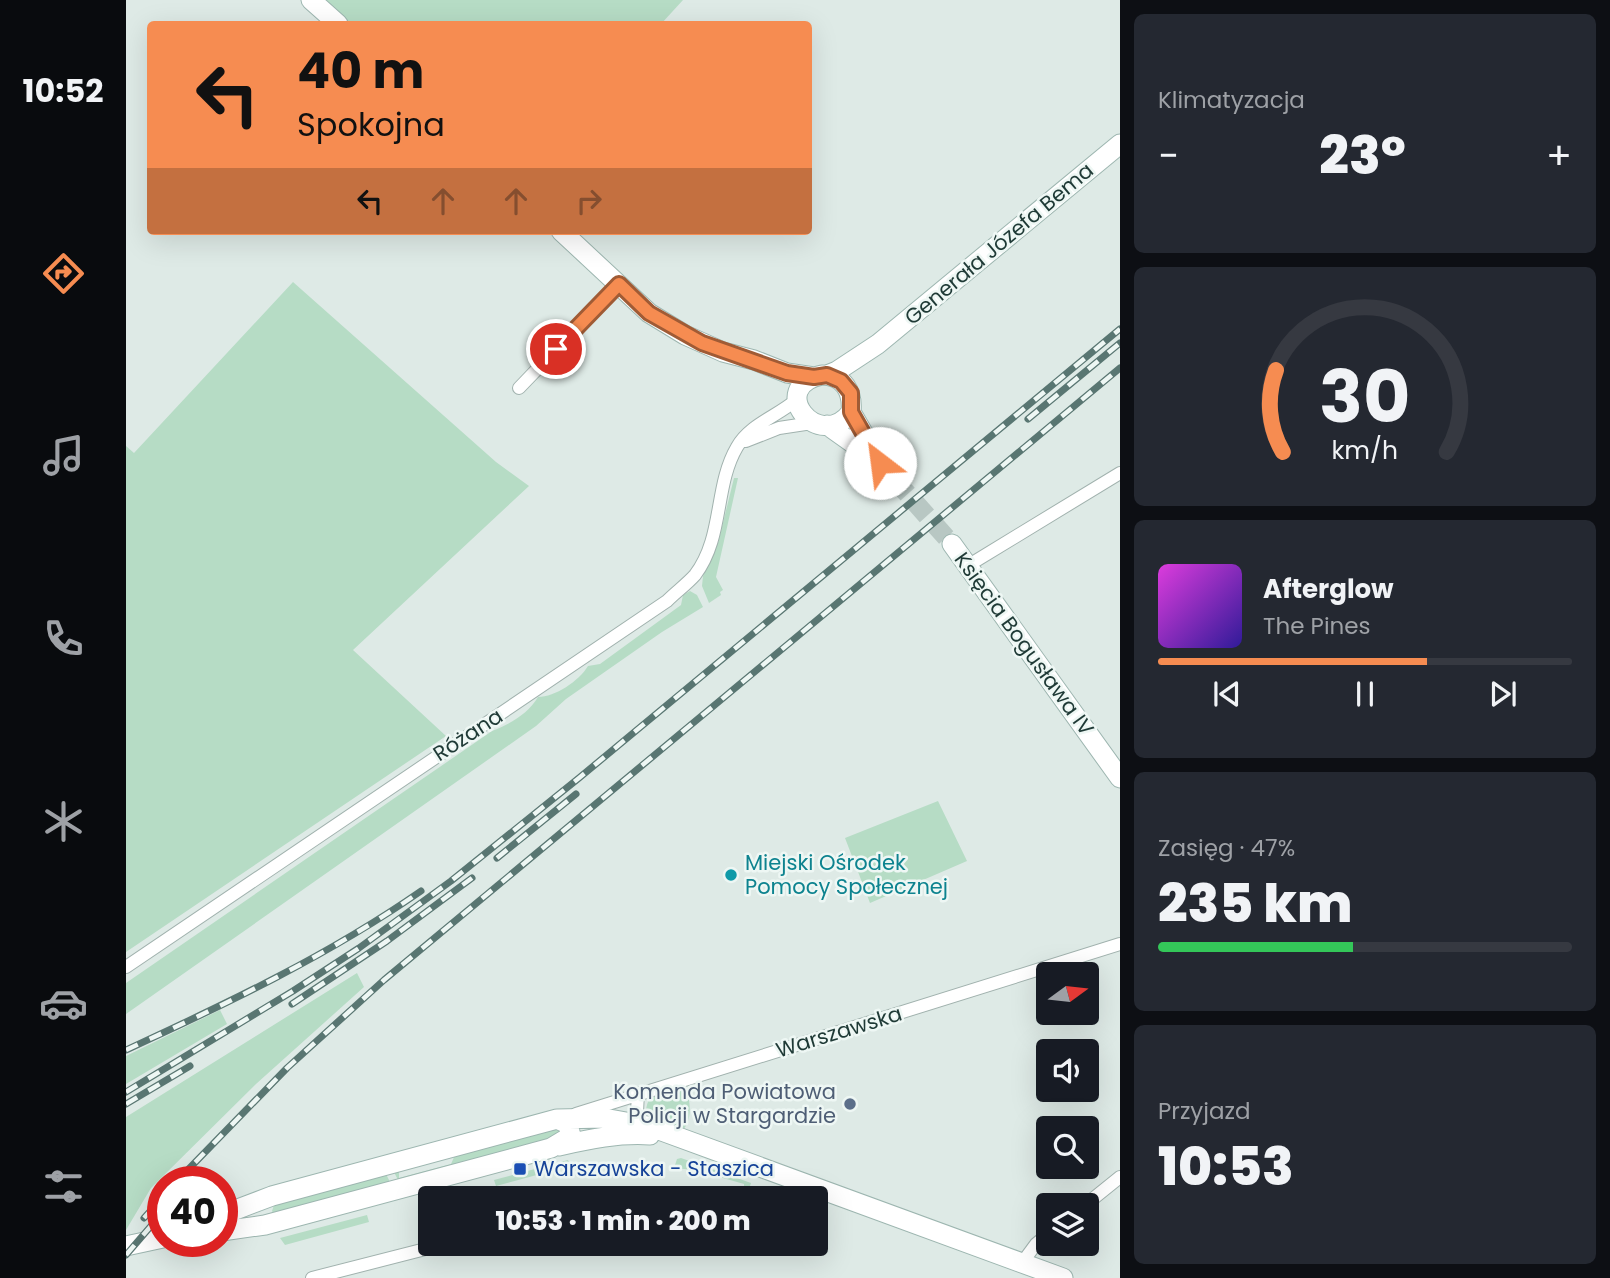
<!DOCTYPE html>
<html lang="pl">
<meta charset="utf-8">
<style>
body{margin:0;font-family:Poppins,sans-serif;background:#242831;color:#f1f3f6;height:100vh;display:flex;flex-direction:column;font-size:26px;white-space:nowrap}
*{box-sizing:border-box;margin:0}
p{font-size:23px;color:#9ea1a6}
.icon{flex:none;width:38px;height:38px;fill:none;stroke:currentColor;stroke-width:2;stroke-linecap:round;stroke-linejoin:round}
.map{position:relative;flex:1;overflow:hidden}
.panel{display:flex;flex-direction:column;gap:14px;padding:14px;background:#0d0f14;width:490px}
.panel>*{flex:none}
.hud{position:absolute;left:21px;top:21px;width:665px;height:214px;border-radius:7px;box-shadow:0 7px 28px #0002;background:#f68c51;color:#111;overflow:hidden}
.needle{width:46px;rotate:75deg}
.buttons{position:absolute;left:910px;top:962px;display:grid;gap:14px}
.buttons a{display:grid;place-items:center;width:63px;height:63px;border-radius:7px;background:#171b24;box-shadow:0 7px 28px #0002;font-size:35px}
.speed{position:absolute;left:21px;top:1166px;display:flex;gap:14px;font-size:35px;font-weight:700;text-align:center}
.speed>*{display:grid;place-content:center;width:91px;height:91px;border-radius:50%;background:#171b24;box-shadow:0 7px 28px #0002;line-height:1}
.speed .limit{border:10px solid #d22;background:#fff;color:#111}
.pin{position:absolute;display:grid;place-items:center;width:60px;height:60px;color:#fff;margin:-30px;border:4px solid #fff;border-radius:50%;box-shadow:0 2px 7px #0007}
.me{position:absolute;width:77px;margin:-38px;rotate:330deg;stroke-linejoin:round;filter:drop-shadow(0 0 5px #0008)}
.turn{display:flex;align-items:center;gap:24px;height:147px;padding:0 35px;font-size:32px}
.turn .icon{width:91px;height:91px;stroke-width:2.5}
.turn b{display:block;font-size:49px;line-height:60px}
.lanes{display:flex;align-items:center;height:66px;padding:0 35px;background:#0003;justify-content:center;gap:35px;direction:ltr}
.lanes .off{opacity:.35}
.big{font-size:52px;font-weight:800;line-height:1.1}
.panel .tile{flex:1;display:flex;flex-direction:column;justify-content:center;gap:10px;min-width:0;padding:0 24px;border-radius:10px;background:#242831}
.panel .dial{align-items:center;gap:0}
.dial svg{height:182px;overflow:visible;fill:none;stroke:#363941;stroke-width:7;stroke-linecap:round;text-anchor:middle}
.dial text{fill:#f1f3f6;stroke:none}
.song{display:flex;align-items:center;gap:21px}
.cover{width:84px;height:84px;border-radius:10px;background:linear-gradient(135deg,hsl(300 70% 55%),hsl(250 70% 35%))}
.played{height:7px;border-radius:4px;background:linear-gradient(90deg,#f68c51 65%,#363941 65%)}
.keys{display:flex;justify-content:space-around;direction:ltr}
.heat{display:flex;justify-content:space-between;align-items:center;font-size:38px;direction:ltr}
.charge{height:10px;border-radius:5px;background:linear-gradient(90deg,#34c759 47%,#363941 0)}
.trip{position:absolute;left:292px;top:1186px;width:410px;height:70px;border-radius:7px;background:#171b24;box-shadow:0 7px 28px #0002;font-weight:800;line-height:70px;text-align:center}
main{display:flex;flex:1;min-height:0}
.tabs{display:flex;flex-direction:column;width:126px;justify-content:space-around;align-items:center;background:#090b0e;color:#9ea1a6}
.tabs .icon{width:49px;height:49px}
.tabs .current{color:#f68c51}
.tabs b{font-size:32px;color:#f1f3f6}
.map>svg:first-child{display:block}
.green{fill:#b6dcc5}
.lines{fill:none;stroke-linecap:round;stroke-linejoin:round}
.secondary-tunnel{stroke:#b8c7c3;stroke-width:19;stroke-dasharray:19 10;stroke-linecap:butt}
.street-casing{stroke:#a1b2ae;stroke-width:14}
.secondary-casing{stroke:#9db6b0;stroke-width:21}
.street{stroke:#fff;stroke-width:12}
.secondary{stroke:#fff;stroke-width:19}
.rail-casing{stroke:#597672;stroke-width:7}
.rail{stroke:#eef7f4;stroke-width:4.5;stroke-dasharray:13;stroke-linecap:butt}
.route-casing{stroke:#a05b35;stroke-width:18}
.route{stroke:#f68c51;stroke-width:12}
.culture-dot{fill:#0f9aa8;stroke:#eef7f4;stroke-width:2.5}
.service-dot{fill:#5c6f8a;stroke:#eef7f4;stroke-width:2.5}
.transit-dot{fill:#1a4fb4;stroke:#eef7f4;stroke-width:2.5}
.labels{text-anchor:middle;stroke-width:5;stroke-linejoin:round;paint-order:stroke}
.street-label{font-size:21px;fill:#1f3a36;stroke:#eef7f4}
.culture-label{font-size:21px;fill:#0d838f;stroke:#eef7f4;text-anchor:start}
.service-label{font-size:21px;fill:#4e5e75;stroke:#eef7f4;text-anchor:end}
.transit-label{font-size:21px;fill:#164399;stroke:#eef7f4;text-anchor:start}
</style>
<main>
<nav class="tabs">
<b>10:52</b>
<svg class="icon current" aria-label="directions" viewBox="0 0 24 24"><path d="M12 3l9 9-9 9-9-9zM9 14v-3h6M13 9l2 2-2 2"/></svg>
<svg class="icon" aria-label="music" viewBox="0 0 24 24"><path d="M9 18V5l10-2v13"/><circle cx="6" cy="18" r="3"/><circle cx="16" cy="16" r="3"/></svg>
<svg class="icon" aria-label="phone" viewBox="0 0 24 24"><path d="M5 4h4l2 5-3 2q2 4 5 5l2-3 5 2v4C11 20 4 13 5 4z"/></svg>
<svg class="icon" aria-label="climate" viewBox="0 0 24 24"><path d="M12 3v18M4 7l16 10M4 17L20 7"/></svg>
<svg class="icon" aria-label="car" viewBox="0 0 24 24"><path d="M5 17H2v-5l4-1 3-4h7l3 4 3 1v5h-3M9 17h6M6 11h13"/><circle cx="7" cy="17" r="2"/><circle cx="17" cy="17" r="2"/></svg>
<svg class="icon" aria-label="filters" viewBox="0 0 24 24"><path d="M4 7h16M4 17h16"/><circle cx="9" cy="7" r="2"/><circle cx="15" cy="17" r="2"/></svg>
</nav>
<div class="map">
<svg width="994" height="1278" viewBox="0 0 994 1278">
<rect width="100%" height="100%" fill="#deeae6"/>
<!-- green -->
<path class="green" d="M194,0H557L535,24H220Z
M167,282L370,462L403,486L227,650L320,736L0,952V446L8,453Z
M608,478H612L590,577L597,590L594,592L595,595L583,603L576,586L577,576L592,543Z
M564,591L571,595L577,607L536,632L440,699L410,726L0,1014V983L366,731C384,724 402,714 412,697C429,697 453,681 462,666L474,664L555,605L557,595Z
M812,801L841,861L744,903L719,838Z
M231,973L238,987L130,1084L25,1188L0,1230V1117Z
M94,1010L101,1024L0,1084V1056Z
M560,1087C564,1100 567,1119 557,1130C546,1126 515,1122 521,1105C522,1101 524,1098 528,1097C537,1092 550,1090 560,1087Z
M433,1128L435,1136L273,1182L268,1172L273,1171V1178L325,1164L329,1155Z
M555,1158L625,1183L623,1189L618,1188V1184L569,1170L548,1168L551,1159Z
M442,1160L444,1166L370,1186L368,1180Z
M260,1174L265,1184L148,1214L146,1211L148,1205Z
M241,1215L243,1222L159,1245L154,1238Z"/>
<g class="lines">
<!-- secondary-tunnel -->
<path class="secondary-tunnel" d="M769,480L826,544"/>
<!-- street casing -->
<g class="street-casing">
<path id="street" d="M393,388L493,284
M620,441L653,428L686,423
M843,565L994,473
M0,967L541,601C550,592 561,584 569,575C598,537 588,486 611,447C624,424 652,416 670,400
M450,1114L994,944
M510,1131L512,1093
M958,1206L994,1177
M896,1263L910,1244L922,1234
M186,1278L319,1244"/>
</g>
<!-- secondary casing -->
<g class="secondary-casing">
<path id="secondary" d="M185,0L212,24
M435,231L523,313L559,335L597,352L628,360L661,373L688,377
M696,375C718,375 727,392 725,412C693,454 639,387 696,375Z
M701,375L711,371L752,344L994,144
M725,412L754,462L769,480
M701,425L746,457
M826,544L994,778
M433,1146C463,1139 493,1133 524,1135
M96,1215L146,1196L431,1119L478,1118L522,1126L937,1278
M96,1231L139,1225L425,1148L445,1136L442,1124L431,1119
M0,1246L37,1238"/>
</g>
<!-- street -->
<use href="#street" class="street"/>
<!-- secondary -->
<use href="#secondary" class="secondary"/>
<!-- rail casing -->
<g class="rail-casing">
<path id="rail" d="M902,419L994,343
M371,858L450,794
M166,1004L261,941L346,878
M0,1050C102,1003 203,955 295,891
M0,1092L167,991L233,948L325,881L453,778L994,329
M0,1104L64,1066
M51,1181L161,1068L258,980L994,368
M18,1218L37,1197
M0,1255L37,1212"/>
</g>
<!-- rail -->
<use href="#rail" class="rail"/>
</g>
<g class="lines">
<!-- route casing -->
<g class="route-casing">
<path id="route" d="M430,349L493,284L523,313L576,343L661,373L688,377L701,375L715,381L725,393V412L754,463"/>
</g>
<!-- route -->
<use href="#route" class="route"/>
</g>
<!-- markers -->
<circle class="culture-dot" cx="605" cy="875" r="7"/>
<circle class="service-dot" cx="724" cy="1104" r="7"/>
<rect class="transit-dot" x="387" y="1162" width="14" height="14" rx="3.5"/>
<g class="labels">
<!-- street labels -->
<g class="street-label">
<text transform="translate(873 244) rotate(-40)" y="7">Generała Józefa Bema</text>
<text transform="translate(898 644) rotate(54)" y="7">Księcia Bogusława IV</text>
<text transform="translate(342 735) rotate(-33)" y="7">Różana</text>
<text transform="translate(713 1032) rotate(-17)" y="7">Warszawska</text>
</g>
<!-- culture labels -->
<g class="culture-label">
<text x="619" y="870">Miejski Ośrodek<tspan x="619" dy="24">Pomocy Społecznej</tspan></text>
</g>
<!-- service labels -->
<g class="service-label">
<text x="710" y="1099">Komenda Powiatowa<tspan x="710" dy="24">Policji w Stargardzie</tspan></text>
</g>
<!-- transit labels -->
<g class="transit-label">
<text x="408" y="1176">Warszawska - Staszica</text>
</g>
</g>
</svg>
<div class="buttons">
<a><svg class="needle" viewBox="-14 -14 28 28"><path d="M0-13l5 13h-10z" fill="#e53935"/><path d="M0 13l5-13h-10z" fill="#9ea1a6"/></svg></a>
<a><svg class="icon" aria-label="sound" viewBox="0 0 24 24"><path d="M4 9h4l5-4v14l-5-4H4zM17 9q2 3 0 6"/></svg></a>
<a><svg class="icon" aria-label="search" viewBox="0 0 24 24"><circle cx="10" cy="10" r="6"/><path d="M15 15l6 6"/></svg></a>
<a><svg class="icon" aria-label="layers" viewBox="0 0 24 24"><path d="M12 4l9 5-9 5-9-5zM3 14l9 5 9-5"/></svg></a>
</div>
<div class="speed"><div class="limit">40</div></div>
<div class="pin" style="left:430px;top:349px;background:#d93025"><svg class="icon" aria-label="arrive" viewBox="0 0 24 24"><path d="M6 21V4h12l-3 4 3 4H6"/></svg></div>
<svg class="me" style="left:754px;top:463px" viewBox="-20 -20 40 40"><circle r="19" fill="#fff"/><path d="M0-13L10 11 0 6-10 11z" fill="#f68c51"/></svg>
<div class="trip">10:53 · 1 min · 200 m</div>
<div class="hud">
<div class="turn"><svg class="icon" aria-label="left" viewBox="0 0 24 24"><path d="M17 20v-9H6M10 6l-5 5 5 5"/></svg><div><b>40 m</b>Spokojna</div></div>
<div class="lanes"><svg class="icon" aria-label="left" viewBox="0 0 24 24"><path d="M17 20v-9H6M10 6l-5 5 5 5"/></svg><svg class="icon off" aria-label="ahead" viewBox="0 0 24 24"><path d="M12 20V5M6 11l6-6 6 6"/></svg><svg class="icon off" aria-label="ahead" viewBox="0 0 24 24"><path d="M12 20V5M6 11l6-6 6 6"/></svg><svg class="icon off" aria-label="right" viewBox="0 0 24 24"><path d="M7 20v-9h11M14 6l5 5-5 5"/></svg></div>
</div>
</div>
<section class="panel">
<div class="tile"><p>Klimatyzacja</p>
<div class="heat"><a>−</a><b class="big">23°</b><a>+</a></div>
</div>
<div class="tile dial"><svg viewBox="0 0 100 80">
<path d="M14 69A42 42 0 1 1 86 69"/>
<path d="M14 69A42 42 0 0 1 11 33" stroke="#f68c51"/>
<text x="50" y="56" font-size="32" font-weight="700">30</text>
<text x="50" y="72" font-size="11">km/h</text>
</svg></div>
<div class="tile">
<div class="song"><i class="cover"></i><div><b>Afterglow</b><p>The Pines</p></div></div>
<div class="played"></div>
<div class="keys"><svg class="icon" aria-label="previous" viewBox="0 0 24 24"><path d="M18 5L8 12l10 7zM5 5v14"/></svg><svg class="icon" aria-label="pause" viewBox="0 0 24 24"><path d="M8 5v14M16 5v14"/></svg><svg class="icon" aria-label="next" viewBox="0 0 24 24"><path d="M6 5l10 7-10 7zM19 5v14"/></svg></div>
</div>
<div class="tile"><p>Zasięg · 47%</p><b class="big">235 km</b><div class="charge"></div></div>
<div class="tile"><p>Przyjazd</p><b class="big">10:53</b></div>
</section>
</main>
